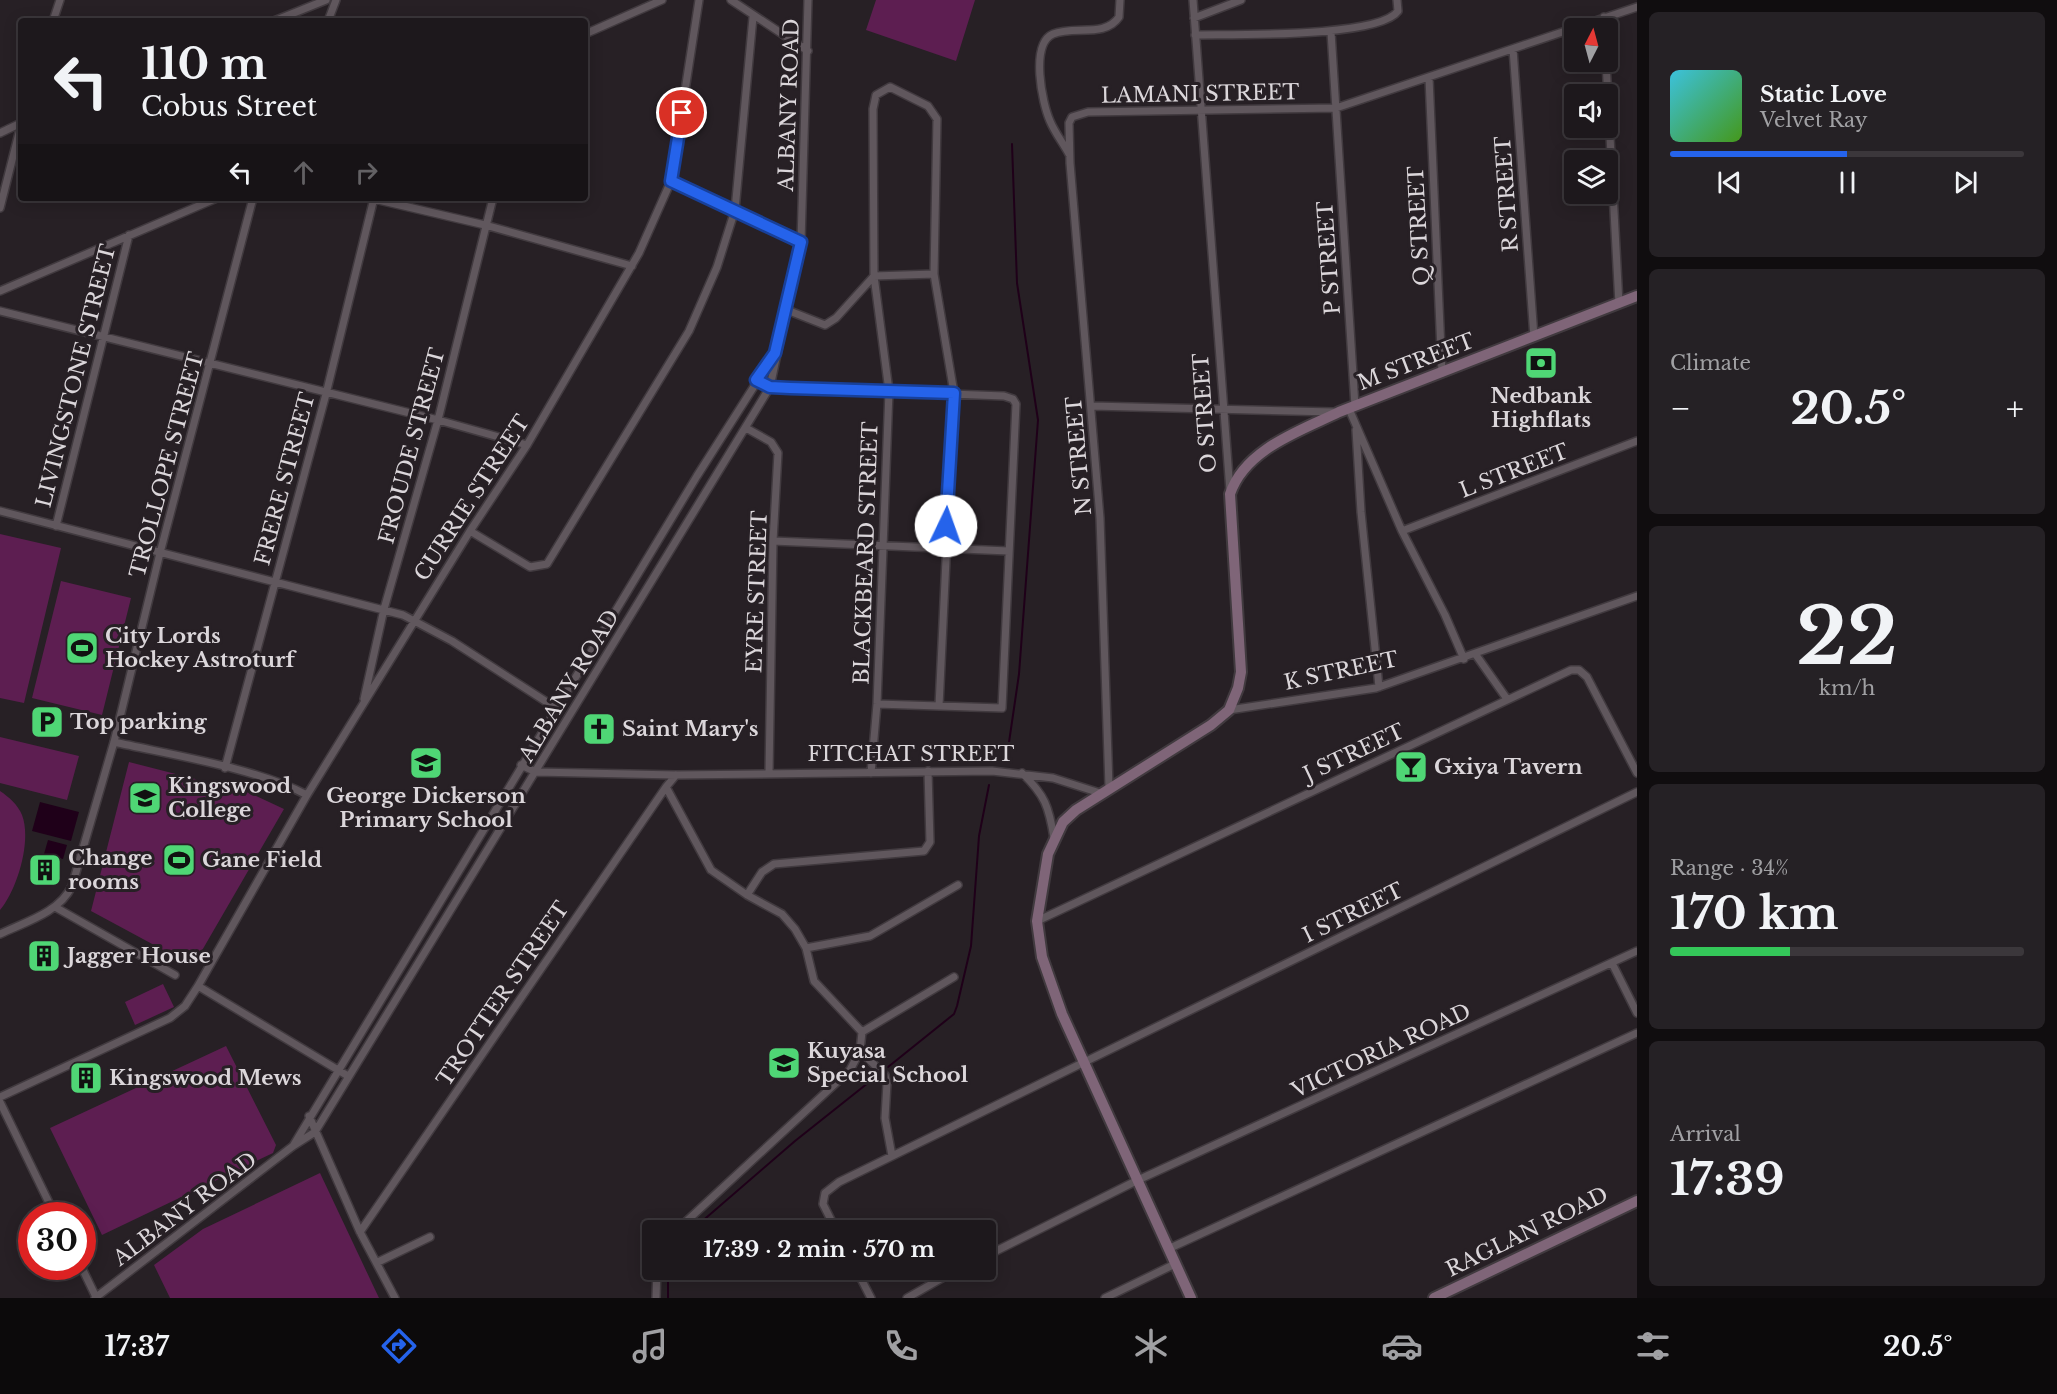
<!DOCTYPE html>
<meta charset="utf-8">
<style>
body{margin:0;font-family:"Libre Baskerville",serif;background:#252125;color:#f1f3f6;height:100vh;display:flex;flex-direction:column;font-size:22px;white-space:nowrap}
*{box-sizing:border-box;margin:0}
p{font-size:20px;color:#a0a0a3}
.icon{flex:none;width:33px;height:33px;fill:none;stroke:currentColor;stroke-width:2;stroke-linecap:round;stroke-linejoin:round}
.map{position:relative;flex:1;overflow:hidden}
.panel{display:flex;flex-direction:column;gap:12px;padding:12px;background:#100d0f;width:420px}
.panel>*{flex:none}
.hud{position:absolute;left:18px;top:18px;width:570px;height:183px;border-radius:6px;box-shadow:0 3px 15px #0003,0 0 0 2px #3b373b;background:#1d181c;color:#f1f3f6;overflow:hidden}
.needle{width:39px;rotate:6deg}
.buttons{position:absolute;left:1564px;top:18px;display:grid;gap:12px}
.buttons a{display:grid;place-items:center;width:54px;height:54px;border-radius:6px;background:#1d181c;box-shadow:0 3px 15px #0003,0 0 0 2px #3b373b;font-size:30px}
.speed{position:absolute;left:18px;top:1202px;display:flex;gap:12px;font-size:30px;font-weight:700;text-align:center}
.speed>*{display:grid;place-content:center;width:78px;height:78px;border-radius:50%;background:#1d181c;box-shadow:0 3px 15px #0003,0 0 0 2px #3b373b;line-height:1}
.speed .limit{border:9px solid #d22;background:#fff;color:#111}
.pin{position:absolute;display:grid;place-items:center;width:51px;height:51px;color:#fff;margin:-26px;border:3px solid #fff;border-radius:50%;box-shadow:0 2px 6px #0007}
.me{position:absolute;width:66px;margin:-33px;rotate:3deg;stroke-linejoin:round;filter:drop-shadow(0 0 4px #0008)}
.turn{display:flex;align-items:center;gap:21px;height:126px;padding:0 24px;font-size:27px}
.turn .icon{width:78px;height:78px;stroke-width:2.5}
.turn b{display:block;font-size:42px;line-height:51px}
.lanes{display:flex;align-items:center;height:57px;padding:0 24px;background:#0003;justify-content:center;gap:30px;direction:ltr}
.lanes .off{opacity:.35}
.big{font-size:45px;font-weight:700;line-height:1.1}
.panel .widget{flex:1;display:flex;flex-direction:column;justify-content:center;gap:9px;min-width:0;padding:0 21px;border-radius:9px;background:#252125}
.panel .dial{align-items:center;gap:0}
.dial b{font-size:78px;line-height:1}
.song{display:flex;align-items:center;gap:18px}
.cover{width:72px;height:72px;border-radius:9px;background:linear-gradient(135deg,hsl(190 70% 55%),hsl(100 70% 35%))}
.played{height:6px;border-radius:3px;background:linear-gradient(90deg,#2563eb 50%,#3b373b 50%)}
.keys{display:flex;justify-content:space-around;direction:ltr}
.heat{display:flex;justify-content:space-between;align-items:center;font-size:33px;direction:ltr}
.charge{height:9px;border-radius:4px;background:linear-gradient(90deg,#34c759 34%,#3b373b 0)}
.trip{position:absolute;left:642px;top:1220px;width:354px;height:60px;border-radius:6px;background:#1d181c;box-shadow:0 3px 15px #0003,0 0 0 2px #3b373b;font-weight:700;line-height:60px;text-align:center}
.tab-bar{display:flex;height:96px;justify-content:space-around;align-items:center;background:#0c0a0b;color:#a0a0a3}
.tab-bar .icon{width:42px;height:42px}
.tab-bar .on{color:#2563eb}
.tab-bar b{font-size:27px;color:#f1f3f6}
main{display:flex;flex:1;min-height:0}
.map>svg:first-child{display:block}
.green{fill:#5d1e51}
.water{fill:#1f0019}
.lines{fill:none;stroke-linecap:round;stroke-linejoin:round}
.stream{stroke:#1f0019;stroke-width:2}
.street-casing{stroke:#413a3f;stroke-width:10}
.secondary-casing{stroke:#413a3f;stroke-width:14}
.street{stroke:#60575d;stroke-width:7}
.secondary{stroke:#7f6578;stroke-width:10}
.route-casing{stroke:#184099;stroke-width:15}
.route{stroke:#2563eb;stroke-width:10}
.labels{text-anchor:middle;stroke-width:6;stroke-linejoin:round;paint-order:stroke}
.street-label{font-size:21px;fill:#dbd6da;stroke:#272025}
.poi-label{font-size:21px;font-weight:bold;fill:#dbd6da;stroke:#272025;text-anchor:start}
</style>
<main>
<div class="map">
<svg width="1637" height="1298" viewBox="0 0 1637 1298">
<rect width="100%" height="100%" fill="#272025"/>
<!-- green -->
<path class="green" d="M876,0H975L956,61L866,30Z
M0,534L61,548L24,703L0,698Z
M61,581L131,598L102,715L32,698Z
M0,737L79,756L67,800L0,783Z
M129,762L250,793L284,809L193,966L91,911Z
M0,791C9,797 18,805 22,815C32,841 17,890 0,910Z
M163,984L174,1007L135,1025L125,1002Z
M226,1046L276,1145L273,1153L102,1235L50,1128Z
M320,1173L379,1298H170L154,1265L203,1229Z"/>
<!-- water -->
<path class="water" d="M40,802L79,812L71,841L32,831Z
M48,840L67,845L63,859L44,854Z"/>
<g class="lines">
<!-- stream -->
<path class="stream" d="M1007,756L1019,674L1038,420L1017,283L1012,144
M888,1067L954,1014L957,1006L971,946L979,836L989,785
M692,1230L795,1141L878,1075
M668,1269V1298"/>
<!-- street casing -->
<g class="street-casing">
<path id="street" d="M731,0L808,51
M1193,0L1230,491
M1604,17L1605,28
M1194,18L1241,0
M53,21L60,0
M274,21L326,0
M328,21L336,0
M1331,32L1355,406
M585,34L662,0
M1195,35C1231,34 1379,38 1398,11L1397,0
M1513,49L1534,337
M1606,62L1619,304
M1429,78L1442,373
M0,133L21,123
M1069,154C1063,143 1055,133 1050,121C1042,103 1030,44 1053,34C1074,25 1105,38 1119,17L1120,0
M671,181L801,242
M374,199L485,225L632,266
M0,208L21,125
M0,291L217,198
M787,310L825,325L836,318L874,276L934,274
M0,311L438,420L527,445
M756,380L770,387L790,388L1004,396L1013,399L1016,404L1002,708L877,704
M1092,406L1334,412
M1349,409L1402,531L1445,615L1464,659
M746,428L771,442L778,453L773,541L769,773
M1356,430L1361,512L1379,687
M0,511L403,615L452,641L556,708
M56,526L129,235
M470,531L530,567L547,564L689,331L717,267L735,210L753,17
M1402,531L1637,441
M773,541L1009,551
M1476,655L1507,699
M364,699L384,609L438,420L493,198
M1229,710L1376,688L1637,596
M114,742C172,755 256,768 307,795
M521,765L536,772L676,775L992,771L1053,778L1100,793
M225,768L326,394L374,198
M871,773L877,704L889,391L874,276L873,109L876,95L890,87L928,106L937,119L934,274L954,393L939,706
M1022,773C1045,795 1049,807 1054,838
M666,787L711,870L747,895L782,914L795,929L806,948L814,981L862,1032L860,1051L850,1070L677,1230
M1109,787L1100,518L1070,163L1069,123L1072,117L1088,112L1336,108L1637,7
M747,895L762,872L774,864L924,851L930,842L928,771
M55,907L175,975
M1037,921L1571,670H1579L1587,677L1637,773
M0,934C25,922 59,913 72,886L114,742L160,553L253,198
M806,948L870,936L958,885
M1612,963L1637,1013
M198,986L348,1076
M862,1032L954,977
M860,1051L885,1075L887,1083L885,1118L892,1156
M0,1097L170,1018L185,1006L198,986L307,795L470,531L527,445L639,253L671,181L699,0
M0,1102L55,1215
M309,1116L360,1232L395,1298
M293,1146L697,476L774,355
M836,1230L823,1204L825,1193L839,1182L1637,792
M360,1232L666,787L676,775
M1168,1249L1637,1033
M986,1256L1138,1180L1637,951
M378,1262L430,1237
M81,1266L96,1297
M856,1269L871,1298
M95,1298L293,1146L315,1132L770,387L801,242L808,0
M656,1298L657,1269
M907,1298L958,1269
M1105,1298L1175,1264"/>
</g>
<!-- secondary casing -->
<g class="secondary-casing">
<path id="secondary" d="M1191,1298L1062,1014L1042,957L1037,921L1048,854L1063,822L1076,810L1211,725L1229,710L1238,688L1241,672L1230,494C1245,449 1300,431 1339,412L1637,296
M1434,1298L1637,1201"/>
</g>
<!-- street -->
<use href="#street" class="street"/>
<!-- secondary -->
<use href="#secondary" class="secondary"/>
</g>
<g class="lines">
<!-- route casing -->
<g class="route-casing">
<path id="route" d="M682,113L671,181L801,242L775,353L756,380L770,387L790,388L954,393L946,526"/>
</g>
<!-- route -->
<use href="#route" class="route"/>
</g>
<!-- icons -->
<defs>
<g id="bank-square" transform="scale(1.725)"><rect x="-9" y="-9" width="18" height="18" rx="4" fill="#4fd675" stroke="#272025"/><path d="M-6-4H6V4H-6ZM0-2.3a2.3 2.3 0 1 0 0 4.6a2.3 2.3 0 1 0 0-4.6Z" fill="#111"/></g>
<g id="stadium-square" transform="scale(1.725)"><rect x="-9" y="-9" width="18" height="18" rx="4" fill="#4fd675" stroke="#272025"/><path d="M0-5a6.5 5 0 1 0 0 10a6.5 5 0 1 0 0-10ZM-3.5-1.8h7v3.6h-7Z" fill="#111"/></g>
<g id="parking-square" transform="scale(1.725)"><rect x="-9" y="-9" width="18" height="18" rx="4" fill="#4fd675" stroke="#272025"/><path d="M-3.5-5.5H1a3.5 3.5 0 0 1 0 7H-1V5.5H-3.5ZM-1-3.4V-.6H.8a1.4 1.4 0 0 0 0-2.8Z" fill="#111"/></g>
<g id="church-square" transform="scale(1.725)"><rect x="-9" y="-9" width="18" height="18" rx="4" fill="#4fd675" stroke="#272025"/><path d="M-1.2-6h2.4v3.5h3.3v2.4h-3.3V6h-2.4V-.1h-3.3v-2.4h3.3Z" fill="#111"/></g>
<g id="school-square" transform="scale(1.725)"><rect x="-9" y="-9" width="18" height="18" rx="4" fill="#4fd675" stroke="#272025"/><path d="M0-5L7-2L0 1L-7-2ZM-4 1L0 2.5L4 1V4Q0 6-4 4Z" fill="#111"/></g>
<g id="bar-square" transform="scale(1.725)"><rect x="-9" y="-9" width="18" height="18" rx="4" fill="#4fd675" stroke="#272025"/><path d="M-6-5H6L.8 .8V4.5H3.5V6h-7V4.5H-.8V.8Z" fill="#111"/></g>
<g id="building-square" transform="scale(1.725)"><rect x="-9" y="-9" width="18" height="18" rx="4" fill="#4fd675" stroke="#272025"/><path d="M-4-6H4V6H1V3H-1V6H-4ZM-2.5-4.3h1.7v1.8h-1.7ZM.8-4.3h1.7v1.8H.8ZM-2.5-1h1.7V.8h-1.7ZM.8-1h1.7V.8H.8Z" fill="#111"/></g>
</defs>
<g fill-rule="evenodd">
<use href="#bank-square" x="1541" y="363"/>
<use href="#stadium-square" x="82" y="648"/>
<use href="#parking-square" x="47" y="722"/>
<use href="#church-square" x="599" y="729"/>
<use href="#school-square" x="426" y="763"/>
<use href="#bar-square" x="1411" y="767"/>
<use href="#school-square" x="145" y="798"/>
<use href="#stadium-square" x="179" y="860"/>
<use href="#building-square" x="45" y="870"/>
<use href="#building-square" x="44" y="956"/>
<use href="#school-square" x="784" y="1063"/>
<use href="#building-square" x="86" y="1078"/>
</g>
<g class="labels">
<!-- street labels -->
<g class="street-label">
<text transform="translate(1200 94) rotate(-1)" y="7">LAMANI STREET</text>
<text transform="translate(789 105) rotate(-88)" y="7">ALBANY ROAD</text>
<text transform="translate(1507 194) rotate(-94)" y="7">R STREET</text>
<text transform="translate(1419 226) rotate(-93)" y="7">Q STREET</text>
<text transform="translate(1329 258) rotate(-94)" y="7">P STREET</text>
<text transform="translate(1416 362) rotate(-21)" y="7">M STREET</text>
<text transform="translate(76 376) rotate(-76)" y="7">LIVINGSTONE STREET</text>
<text transform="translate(1205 413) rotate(-94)" y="7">O STREET</text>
<text transform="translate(412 446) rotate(-75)" y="7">FROUDE STREET</text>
<text transform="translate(1079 456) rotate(-95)" y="7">N STREET</text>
<text transform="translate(167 465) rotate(-75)" y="7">TROLLOPE STREET</text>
<text transform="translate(1514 471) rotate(-21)" y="7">L STREET</text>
<text transform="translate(285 479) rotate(-75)" y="7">FRERE STREET</text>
<text transform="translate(472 498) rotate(-57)" y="7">CURRIE STREET</text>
<text transform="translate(866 553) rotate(-88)" y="7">BLACKBEARD STREET</text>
<text transform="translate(757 592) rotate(-88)" y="7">EYRE STREET</text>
<text transform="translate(1341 671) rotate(-12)" y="7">K STREET</text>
<text transform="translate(569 686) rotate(-59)" y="7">ALBANY ROAD</text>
<text transform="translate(1354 753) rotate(-25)" y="7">J STREET</text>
<text x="911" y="761">FITCHAT STREET</text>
<text transform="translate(1353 913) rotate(-26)" y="7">I STREET</text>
<text transform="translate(503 994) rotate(-56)" y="7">TROTTER STREET</text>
<text transform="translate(1381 1051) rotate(-25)" y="7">VICTORIA ROAD</text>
<text transform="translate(185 1209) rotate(-37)" y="7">ALBANY ROAD</text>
<text transform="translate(1527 1232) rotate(-26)" y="7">RAGLAN ROAD</text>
</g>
<!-- poi labels -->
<g class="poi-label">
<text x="1541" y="403" text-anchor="middle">Nedbank<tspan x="1541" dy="24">Highflats</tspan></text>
<text x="105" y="643">City Lords<tspan x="105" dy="24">Hockey Astroturf</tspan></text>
<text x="70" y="729">Top parking</text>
<text x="622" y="736">Saint Mary's</text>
<text x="1434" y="774">Gxiya Tavern</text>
<text x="168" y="793">Kingswood<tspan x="168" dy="24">College</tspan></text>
<text x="426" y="803" text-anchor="middle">George Dickerson<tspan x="426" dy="24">Primary School</tspan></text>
<text x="68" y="865">Change<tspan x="68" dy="24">rooms</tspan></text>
<text x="202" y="867">Gane Field</text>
<text x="67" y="963">Jagger House</text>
<text x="807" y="1058">Kuyasa<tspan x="807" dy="24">Special School</tspan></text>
<text x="109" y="1085">Kingswood Mews</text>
</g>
</g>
</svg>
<div class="buttons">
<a><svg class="needle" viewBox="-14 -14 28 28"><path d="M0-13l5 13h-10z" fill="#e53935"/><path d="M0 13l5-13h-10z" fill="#a0a0a3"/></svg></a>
<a><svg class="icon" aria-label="sound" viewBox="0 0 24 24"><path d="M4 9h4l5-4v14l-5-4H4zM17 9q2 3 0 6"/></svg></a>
<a><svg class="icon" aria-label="layers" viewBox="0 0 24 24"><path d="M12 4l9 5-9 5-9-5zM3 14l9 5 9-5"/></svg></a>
</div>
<div class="speed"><div class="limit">30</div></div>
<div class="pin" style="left:682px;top:113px;background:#d93025"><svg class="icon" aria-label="arrive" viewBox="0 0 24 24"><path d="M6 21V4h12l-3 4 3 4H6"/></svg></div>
<svg class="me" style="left:946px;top:526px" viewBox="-20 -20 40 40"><circle r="19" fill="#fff"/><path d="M0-13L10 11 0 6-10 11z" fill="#2563eb"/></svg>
<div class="trip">17:39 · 2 min · 570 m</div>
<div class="hud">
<div class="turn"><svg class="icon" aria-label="left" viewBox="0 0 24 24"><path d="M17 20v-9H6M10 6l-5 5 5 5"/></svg><div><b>110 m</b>Cobus Street</div></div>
<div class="lanes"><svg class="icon" aria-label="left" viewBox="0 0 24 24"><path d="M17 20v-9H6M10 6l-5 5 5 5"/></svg><svg class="icon off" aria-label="ahead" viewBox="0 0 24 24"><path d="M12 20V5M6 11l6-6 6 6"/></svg><svg class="icon off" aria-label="right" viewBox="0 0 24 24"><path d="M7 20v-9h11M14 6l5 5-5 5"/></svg></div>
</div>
</div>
<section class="panel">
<div class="widget">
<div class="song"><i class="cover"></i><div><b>Static Love</b><p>Velvet Ray</p></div></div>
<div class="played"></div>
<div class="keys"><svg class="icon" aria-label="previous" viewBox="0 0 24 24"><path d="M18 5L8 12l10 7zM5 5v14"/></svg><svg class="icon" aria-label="pause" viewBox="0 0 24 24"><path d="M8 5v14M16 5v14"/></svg><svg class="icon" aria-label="next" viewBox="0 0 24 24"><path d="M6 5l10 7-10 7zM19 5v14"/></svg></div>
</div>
<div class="widget"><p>Climate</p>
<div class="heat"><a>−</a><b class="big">20.5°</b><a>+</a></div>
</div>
<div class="widget dial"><b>22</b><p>km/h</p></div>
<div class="widget"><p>Range · 34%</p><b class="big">170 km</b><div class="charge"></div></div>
<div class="widget"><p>Arrival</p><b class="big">17:39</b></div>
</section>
</main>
<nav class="tab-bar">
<b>17:37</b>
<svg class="icon on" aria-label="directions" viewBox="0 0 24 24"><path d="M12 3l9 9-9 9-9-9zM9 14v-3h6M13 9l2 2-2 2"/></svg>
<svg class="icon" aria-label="music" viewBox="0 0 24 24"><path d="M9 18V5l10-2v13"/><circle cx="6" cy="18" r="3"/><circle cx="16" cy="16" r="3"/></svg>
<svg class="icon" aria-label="phone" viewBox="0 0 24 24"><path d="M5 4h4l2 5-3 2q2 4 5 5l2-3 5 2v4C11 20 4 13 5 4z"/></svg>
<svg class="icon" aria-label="climate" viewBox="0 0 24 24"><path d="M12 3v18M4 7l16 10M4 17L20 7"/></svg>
<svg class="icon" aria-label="car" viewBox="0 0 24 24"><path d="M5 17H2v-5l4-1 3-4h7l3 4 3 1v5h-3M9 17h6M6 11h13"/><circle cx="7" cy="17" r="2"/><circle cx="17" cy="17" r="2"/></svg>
<svg class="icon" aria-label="filters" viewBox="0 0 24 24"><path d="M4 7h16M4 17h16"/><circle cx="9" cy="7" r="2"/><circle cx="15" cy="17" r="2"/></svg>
<b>20.5°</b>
</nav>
